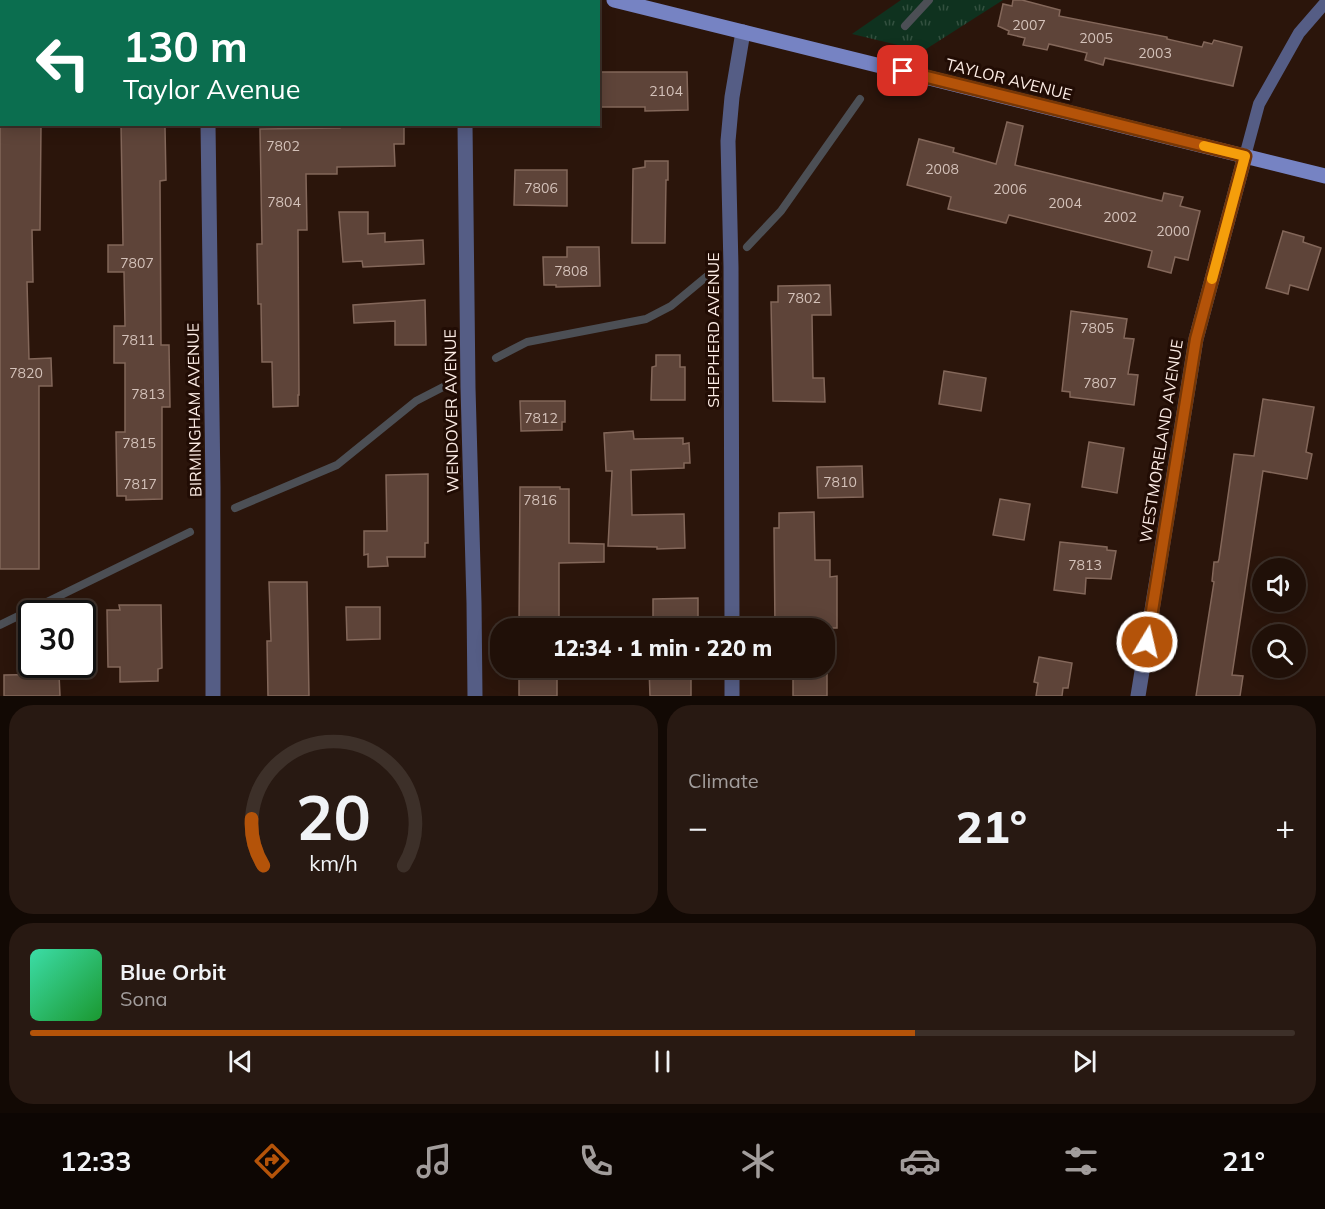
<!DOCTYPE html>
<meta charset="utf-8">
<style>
body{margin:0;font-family:Mulish,sans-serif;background:#281912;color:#f1f3f6;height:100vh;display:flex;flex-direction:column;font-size:22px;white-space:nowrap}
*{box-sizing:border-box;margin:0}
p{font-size:20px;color:#a29d9c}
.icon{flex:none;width:33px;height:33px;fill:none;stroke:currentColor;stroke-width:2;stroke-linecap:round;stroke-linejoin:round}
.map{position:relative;height:696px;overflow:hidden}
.side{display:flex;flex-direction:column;gap:9px;padding:9px;background:#120904;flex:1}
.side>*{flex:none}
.top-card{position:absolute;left:0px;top:0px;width:600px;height:126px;box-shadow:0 3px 15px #0003,0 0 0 2px #3d3029;background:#0b6e4f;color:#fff;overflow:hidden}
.controls{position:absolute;left:1252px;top:558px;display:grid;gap:12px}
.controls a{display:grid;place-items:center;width:54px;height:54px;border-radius:50%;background:#201008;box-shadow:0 3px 15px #0003,0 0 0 2px #3d3029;font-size:30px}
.speed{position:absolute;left:18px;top:600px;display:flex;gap:12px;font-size:30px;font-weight:700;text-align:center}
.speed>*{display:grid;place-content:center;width:78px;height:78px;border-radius:50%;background:#201008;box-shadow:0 3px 15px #0003,0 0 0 2px #3d3029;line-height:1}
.speed .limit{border:3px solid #111;border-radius:9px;background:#fff;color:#111}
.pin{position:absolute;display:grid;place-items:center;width:51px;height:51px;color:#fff;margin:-26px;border-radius:12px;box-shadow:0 3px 9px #0006}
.me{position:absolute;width:66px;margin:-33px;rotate:9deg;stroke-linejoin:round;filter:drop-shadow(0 0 4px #0008)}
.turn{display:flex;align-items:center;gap:21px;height:126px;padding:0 24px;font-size:27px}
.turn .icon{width:78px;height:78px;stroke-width:2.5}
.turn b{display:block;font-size:42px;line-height:51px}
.big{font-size:45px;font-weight:800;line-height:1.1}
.side .widget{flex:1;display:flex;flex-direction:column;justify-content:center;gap:9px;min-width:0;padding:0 21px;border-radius:24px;background:#281912}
.side .dial{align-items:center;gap:0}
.dial svg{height:156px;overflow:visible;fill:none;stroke:#3d3029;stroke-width:7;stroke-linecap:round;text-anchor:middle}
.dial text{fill:#f1f3f6;stroke:none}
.song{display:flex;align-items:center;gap:18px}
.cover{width:72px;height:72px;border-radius:9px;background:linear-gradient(135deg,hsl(160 70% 55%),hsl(130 70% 35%))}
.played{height:6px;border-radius:3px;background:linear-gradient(90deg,#b45309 70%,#3d3029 70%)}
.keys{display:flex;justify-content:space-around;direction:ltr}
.heat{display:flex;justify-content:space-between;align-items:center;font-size:33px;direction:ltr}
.side .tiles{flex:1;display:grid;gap:9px;grid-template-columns:1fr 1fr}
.widget:last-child{grid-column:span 2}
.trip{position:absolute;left:490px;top:618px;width:345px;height:60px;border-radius:24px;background:#201008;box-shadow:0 3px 15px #0003,0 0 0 2px #3d3029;font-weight:800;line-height:60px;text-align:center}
.menu{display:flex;height:96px;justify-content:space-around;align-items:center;background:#0d0603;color:#a29d9c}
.menu .icon{width:42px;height:42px}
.menu .active{color:#b45309}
.menu b{font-size:27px;color:#f1f3f6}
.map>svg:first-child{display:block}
.park{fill:url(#park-tufts)}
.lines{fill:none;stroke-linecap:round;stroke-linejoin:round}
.stream{stroke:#4c4f55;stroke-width:8}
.building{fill:#5e4439;stroke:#83675a;stroke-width:1.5}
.service{stroke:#555d85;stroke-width:12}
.minor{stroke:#555d85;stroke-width:15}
.secondary{stroke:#7683c3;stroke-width:15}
.route-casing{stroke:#753606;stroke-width:15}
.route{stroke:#b45309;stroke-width:10}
.slow{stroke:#f59e0b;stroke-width:10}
.labels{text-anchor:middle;stroke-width:6;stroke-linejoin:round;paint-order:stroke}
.number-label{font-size:14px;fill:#d4c2ba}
.street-label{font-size:16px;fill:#fcece5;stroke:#210c04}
</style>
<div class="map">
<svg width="1325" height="696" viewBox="0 0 1325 696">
<defs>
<pattern id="park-tufts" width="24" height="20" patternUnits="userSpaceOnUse" patternTransform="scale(1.5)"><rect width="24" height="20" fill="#0f321f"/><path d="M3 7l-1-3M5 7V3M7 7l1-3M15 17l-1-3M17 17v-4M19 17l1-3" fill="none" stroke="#33503f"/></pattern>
</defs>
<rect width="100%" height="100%" fill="#2b150b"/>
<!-- park -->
<path class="park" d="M901,0H1003L923,51L852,34Z"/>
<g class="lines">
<!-- stream -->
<path class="stream" d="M905,26L929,0
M747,247L781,211L860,99
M496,358L527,342L646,319L671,306L706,277
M235,508L337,465L416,401L447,385
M0,625L190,532"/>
</g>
<!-- building -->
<path class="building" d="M1013,0H1022L1060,10L1059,16L1167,37V39L1202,47L1204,42L1212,44L1214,40L1242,47L1233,86L1105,58L1103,65L1085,60L1087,53L1049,44L1047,50L1023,45L1025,38L1008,34L1009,31L998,26L1003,4L1012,6Z
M598,72H687L688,110L645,111V107H598Z
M1007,122L1023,126L1015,165L1162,201L1164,193L1183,197L1180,206L1200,211L1188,260L1175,257L1171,273L1148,267L1152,251L1009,215L1006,223L948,209L951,197L907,185L919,139L954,148L953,152L996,164Z
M0,124L41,126L40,230H32L33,282H27L29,359L51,358L52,386H39V569H0Z
M121,124H158V127H165L166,180L160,181L161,345H169L170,407H162V499L126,500V496H117L116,432H125V363H114V326H125L124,272H108V245H123Z
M340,124H404V144H394L395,166L337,167V174H306L307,230H298L299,395H298V406L273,407L272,362H262L261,304H258L257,244H262L260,129L340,128Z
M645,161H668V180H666L665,243H632L633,169L645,167Z
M515,170H567V206L514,205Z
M339,212H368V234L385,233V242L423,240L424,264L363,267L362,261L343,262Z
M1283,231L1304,237L1303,242L1321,248L1308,290L1290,285L1288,294L1266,288Z
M567,247H599L600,286L556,287V285H544L543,257H567Z
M830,285L831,315H812L813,378H824L825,402L773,401L771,302H778V286Z
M425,300L426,345H395V321L354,323L353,305Z
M1071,311L1127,319L1124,338L1134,339L1128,374L1138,375L1134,405L1070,397V392L1062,391Z
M656,355H680V367H685V400H651L652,367L656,366Z
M944,371L986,378L981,411L939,404Z
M1263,399L1314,407L1306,452L1312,454L1307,479L1263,471L1232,675L1243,676L1240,696H1196L1214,582L1212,581L1214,562H1218L1219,559L1234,454L1254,456Z
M520,401H565V422H562V430L521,431Z
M633,431L634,439L683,438V444L689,443L690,463H684V468L631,470L632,515L684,514L685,548L657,549V547L608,546L612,471H606L604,433Z
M1089,442L1124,448L1117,493L1082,487Z
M862,466L863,497L818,498L817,467Z
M428,474V543H425V557H387L388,566L368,567V554L364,555V531H387L386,475Z
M520,487H560V489H569V543L604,544V562L559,563V628H519Z
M1000,499L1030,504L1024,540L993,535Z
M814,512L815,560H830V577L837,576V628H775L774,528H779V513Z
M1060,542L1107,547V550L1116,551L1111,579L1086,578L1085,594L1054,590Z
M269,582H307L309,696H268L267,641H271Z
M698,598V628H653V599Z
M119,605H161L162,668L158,669V681L120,682V667H108L107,610H120Z
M346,607H380V639L347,640Z
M1039,657L1072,663L1068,688H1063L1062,696H1036L1038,683L1034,682Z
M519,668H557V696H519Z
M649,668H691V696H650Z
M793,668H827V696H793Z
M59,674L60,696H4V675Z"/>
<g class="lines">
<!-- service -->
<path class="service" d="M1245,156L1259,104L1299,33L1325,3"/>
<!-- minor -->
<path class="minor" d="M463,0V2
M207,2V0
M208,124L213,487V696
M465,124L468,388L474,603L475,696
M732,628L731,267L728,141L732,97L743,32
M732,668V696
M1138,696L1196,339L1245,156"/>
<!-- secondary -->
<path class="secondary" d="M614,0L1325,176"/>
</g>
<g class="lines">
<!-- route casing -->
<g class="route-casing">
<path id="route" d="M903,71L1245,156L1196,339L1147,642"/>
</g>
<!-- route -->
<use href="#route" class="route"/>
<!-- slow -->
<path class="slow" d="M1204,146L1245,156L1212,279"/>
</g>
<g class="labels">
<!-- number labels -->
<g class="number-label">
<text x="1029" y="30">2007</text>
<text x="1096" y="43">2005</text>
<text x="1155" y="58">2003</text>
<text x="666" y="96">2104</text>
<text x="283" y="151">7802</text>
<text x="942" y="174">2008</text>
<text x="541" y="193">7806</text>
<text x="1010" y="194">2006</text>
<text x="284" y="207">7804</text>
<text x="1065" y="208">2004</text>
<text x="1120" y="222">2002</text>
<text x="1173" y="236">2000</text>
<text x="137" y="268">7807</text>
<text x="571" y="276">7808</text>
<text x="804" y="303">7802</text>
<text x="1097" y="333">7805</text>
<text x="138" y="345">7811</text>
<text x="26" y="378">7820</text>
<text x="1100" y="388">7807</text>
<text x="148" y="399">7813</text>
<text x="541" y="423">7812</text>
<text x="139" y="448">7815</text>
<text x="840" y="487">7810</text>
<text x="140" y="489">7817</text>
<text x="540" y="505">7816</text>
<text x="1085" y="570">7813</text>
</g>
<!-- street labels -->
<g class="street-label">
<text transform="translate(1009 79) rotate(14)" y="6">TAYLOR AVENUE</text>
<text transform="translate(713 330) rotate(-90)" y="6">SHEPHERD AVENUE</text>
<text transform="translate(194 410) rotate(-91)" y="6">BIRMINGHAM AVENUE</text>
<text transform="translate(451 411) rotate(-91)" y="6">WENDOVER AVENUE</text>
<text transform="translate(1161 441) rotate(-81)" y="6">WESTMORELAND AVENUE</text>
</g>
</g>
</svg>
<div class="controls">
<a><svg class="icon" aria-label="sound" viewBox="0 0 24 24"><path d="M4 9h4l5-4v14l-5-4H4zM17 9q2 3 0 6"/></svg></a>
<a><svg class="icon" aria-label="search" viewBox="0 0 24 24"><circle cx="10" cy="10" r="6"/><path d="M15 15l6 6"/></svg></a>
</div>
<div class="speed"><div class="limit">30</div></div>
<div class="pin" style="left:903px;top:71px;background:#d93025"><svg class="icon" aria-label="arrive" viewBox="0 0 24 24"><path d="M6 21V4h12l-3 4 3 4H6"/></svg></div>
<svg class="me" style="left:1147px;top:642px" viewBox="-20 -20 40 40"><circle r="17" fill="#b45309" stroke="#fff" stroke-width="3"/><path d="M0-11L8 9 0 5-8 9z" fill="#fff"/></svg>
<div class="trip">12:34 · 1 min · 220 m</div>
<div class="top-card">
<div class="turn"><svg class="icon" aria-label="left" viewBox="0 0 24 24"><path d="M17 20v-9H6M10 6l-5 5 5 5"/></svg><div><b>130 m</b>Taylor Avenue</div></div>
</div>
</div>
<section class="side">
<div class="tiles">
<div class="widget dial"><svg viewBox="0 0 100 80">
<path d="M14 69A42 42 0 1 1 86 69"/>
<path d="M14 69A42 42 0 0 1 8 45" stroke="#b45309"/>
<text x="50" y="56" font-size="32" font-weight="700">20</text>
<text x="50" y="72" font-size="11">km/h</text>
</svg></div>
<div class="widget"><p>Climate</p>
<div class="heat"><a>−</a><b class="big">21°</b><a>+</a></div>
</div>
<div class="widget">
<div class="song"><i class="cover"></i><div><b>Blue Orbit</b><p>Sona</p></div></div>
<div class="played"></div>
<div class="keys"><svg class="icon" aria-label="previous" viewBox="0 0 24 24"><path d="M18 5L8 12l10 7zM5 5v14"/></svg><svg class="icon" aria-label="pause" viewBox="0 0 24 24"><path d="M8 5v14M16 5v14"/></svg><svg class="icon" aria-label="next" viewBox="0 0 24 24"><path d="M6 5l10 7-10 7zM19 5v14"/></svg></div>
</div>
</div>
</section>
<nav class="menu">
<b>12:33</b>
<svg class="icon active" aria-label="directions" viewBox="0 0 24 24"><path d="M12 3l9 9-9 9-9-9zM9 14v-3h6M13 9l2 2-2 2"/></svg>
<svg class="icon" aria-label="music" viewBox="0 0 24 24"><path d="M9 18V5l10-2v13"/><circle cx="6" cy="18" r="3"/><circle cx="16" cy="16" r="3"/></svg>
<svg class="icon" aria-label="phone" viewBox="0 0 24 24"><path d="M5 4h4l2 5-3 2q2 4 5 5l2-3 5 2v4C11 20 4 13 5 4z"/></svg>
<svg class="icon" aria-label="climate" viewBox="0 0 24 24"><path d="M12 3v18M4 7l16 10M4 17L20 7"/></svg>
<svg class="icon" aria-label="car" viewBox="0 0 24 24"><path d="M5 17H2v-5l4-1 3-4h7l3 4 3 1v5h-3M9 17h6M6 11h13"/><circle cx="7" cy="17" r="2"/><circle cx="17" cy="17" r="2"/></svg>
<svg class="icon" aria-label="filters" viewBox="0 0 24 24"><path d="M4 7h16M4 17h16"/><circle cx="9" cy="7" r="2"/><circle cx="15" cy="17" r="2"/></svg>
<b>21°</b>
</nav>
